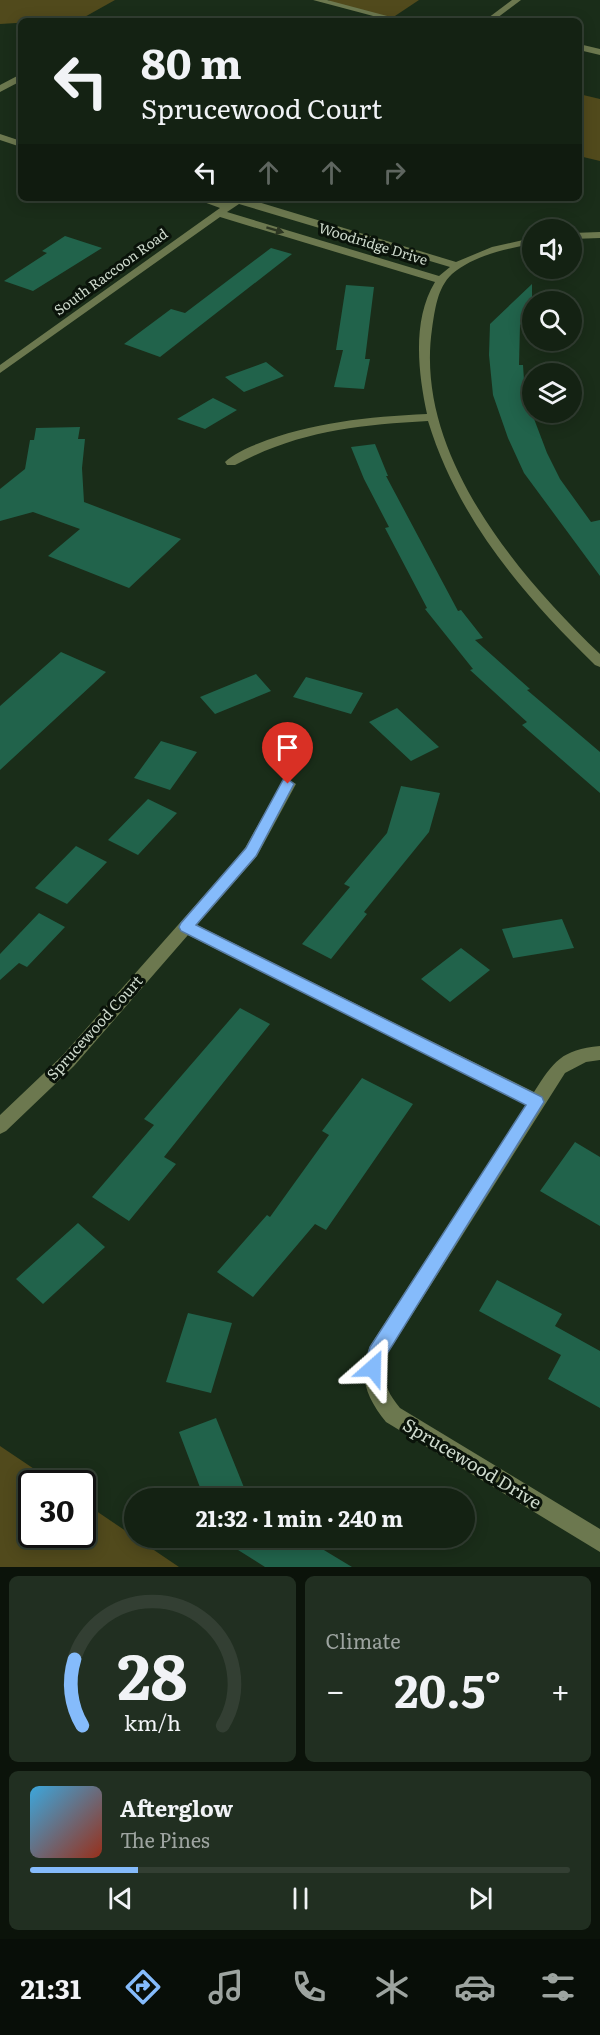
<!DOCTYPE html>
<meta charset="utf-8">
<style>
body{margin:0;font-family:Literata,serif;background:#212f21;color:#f1f3f6;height:100vh;display:flex;flex-direction:column;font-size:22px;white-space:nowrap}
*{box-sizing:border-box;margin:0}
p{font-size:20px;color:#9da4a0}
.icon{flex:none;width:33px;height:33px;fill:none;stroke:currentColor;stroke-width:2;stroke-linecap:round;stroke-linejoin:round}
.map{position:relative;height:1567px;overflow:hidden}
.panel{display:flex;flex-direction:column;gap:9px;padding:9px;background:#0b130a;flex:1}
.panel>*{flex:none}
.guide{position:absolute;left:18px;top:18px;width:564px;height:183px;border-radius:9px;box-shadow:0 3px 15px #0003,0 0 0 2px #333f33;background:#142213;color:#f1f3f6;overflow:hidden}
.buttons{position:absolute;left:522px;top:219px;display:grid;gap:12px}
.buttons a{display:grid;place-items:center;width:60px;height:60px;border-radius:50%;background:#142213;box-shadow:0 3px 15px #0003,0 0 0 2px #333f33;font-size:30px}
.speed{position:absolute;left:18px;top:1470px;display:flex;gap:12px;font-size:30px;font-weight:700;text-align:center}
.speed>*{display:grid;place-content:center;width:78px;height:78px;border-radius:50%;background:#142213;box-shadow:0 3px 15px #0003,0 0 0 2px #333f33;line-height:1}
.speed .limit{border:3px solid #111;border-radius:9px;background:#fff;color:#111}
.pin{position:absolute;display:grid;place-items:center;width:51px;height:51px;color:#fff;margin:-62px -26px;border-radius:50% 50% 50% 0;rotate:-45deg;box-shadow:0 0 6px #0007}
.pin .icon{rotate:45deg}
.me{position:absolute;width:66px;margin:-33px;rotate:25deg;stroke-linejoin:round;filter:drop-shadow(0 0 4px #0008)}
.turn{display:flex;align-items:center;gap:21px;height:126px;padding:0 24px;font-size:27px}
.turn .icon{width:78px;height:78px;stroke-width:2.5}
.turn b{display:block;font-size:42px;line-height:51px}
.lanes{display:flex;align-items:center;height:57px;padding:0 24px;background:#0003;justify-content:center;gap:30px;direction:ltr}
.lanes .off{opacity:.35}
.big{font-size:45px;font-weight:700;line-height:1.1}
.panel .tile{flex:1;display:flex;flex-direction:column;justify-content:center;gap:9px;min-width:0;padding:0 21px;border-radius:9px;background:#212f21}
.panel .dial{align-items:center;gap:0}
.dial svg{height:156px;overflow:visible;fill:none;stroke:#333f33;stroke-width:7;stroke-linecap:round;text-anchor:middle}
.dial text{fill:#f1f3f6;stroke:none}
.song{display:flex;align-items:center;gap:18px}
.cover{width:72px;height:72px;border-radius:9px;background:linear-gradient(135deg,hsl(200 70% 55%),hsl(10 70% 35%))}
.played{height:6px;border-radius:3px;background:linear-gradient(90deg,#85bbfb 20%,#333f33 20%)}
.keys{display:flex;justify-content:space-around;direction:ltr}
.heat{display:flex;justify-content:space-between;align-items:center;font-size:33px;direction:ltr}
.panel .tiles{flex:1;display:grid;gap:9px;grid-template-columns:1fr 1fr}
.tile:last-child{grid-column:span 2}
.trip{position:absolute;left:124px;top:1488px;width:351px;height:60px;border-radius:30px;background:#142213;box-shadow:0 3px 15px #0003,0 0 0 2px #333f33;font-weight:700;line-height:60px;text-align:center}
.menu{display:flex;height:96px;justify-content:space-around;align-items:center;background:#080e08;color:#9da4a0}
.menu .icon{width:42px;height:42px}
.menu .current{color:#85bbfb}
.menu b{font-size:27px;color:#f1f3f6}
.map>svg:first-child{display:block}
.green{fill:#514a1c}
.building{fill:#21634b}
.lines{fill:none;stroke-linecap:round;stroke-linejoin:round}
.minor{fill:#6c784f;fill-rule:evenodd}
.oneway{fill:#2c3622}
.route{fill:#85bbfb;stroke:#567aa3;stroke-width:1.5}
.labels{text-anchor:middle;stroke-width:6;stroke-linejoin:round;paint-order:stroke}
.far-street-label{font-size:14px;fill:#cdd9cc;stroke:#0a130a}
.street-label{font-size:15px;fill:#cdd9cc;stroke:#0a130a}
.near-street-label{font-size:18px;fill:#cdd9cc;stroke:#0a130a}
</style>
<div class="map">
<svg width="600" height="1567" viewBox="0 0 600 1567">
<rect width="100%" height="100%" fill="#1a2d19"/>
<!-- green -->
<path class="green" d="M0,0H115L81,19L0,24Z
M330,0H419L392,18L327,2Z
M579,94L600,99V161L579,156V132L584,127L579,125Z
M0,1446L55,1483L32,1484V1534H82L83,1502L179,1567H0Z"/>
<!-- building -->
<path class="building" d="M65,236L102,248L33,291L4,281L47,253L42,251Z
M271,248L292,254L160,357L124,344L171,309L185,313Z
M532,284V312L520,325L519,365H523L525,395L547,453L560,479L591,522L600,520V576L524,473L508,438L493,395L489,355L490,324Z
M346,285L374,287L365,359H370L364,389L334,387L343,350H336Z
M266,362L284,376L244,392L225,377Z
M213,398L237,410L205,429L177,419Z
M80,427L78,439H85L82,468L84,502L181,539L129,588L48,556L80,529L33,512L0,521V489L25,469L30,440H34L36,428Z
M375,444L388,476H386L458,611L461,610L483,638L475,640L530,689L527,690L600,752V793L522,725L527,722L470,670L473,669L425,609L427,608L385,528L389,527L364,479L351,447Z
M61,652L106,672L0,770V706Z
M256,674L271,691L215,714L200,697Z
M306,677L363,693L351,714L293,697Z
M397,708L439,747L411,761L369,722Z
M161,741L197,752L170,790L134,778Z
M401,786L440,793L429,832L364,912L367,914L331,959L302,944L350,887L344,884L387,833Z
M148,799L177,813L138,855L108,840Z
M76,846L107,862L67,904L35,888Z
M39,913L65,927L27,967L19,963L0,980V954Z
M562,919L574,948L513,958L502,929Z
M461,948L490,970L450,1002L421,979Z
M240,1008L270,1024L164,1157L176,1164L129,1221L92,1197L154,1125L144,1119Z
M362,1078L413,1104L326,1230L315,1224L253,1297L217,1272L267,1215L270,1217L329,1135L322,1131Z
M575,1142L600,1157V1226L540,1191Z
M78,1223L105,1247L43,1304L16,1279Z
M497,1280L562,1314L555,1326L600,1351V1408L548,1379L561,1355L479,1311Z
M188,1313L232,1323L211,1393L166,1382Z
M216,1418L245,1490L224,1498H204L179,1432Z
M219,1538H304L352,1567H265Z"/>
<g class="lines">
<!-- minor -->
<path class="minor" d="M313,0H327L406,21H392Z
M512,0H521L493,21H484Z
M579,44L600,49V55L579,50Z
M21,74V81L0,92V85Z
M0,134L21,141V147L0,140Z
M193,198H208L226,203L233,198H245L456,262L492,247L532,238V244C505,249 473,256 452,274C437,288 435,310 432,329C414,454 517,574 600,654V667L595,665C523,595 458,519 428,421C357,425 299,431 235,465H227L225,462C233,454 247,448 257,444C312,422 368,417 427,414C418,372 412,320 435,282L220,217L0,373V365L220,208ZM239,204L450,267L439,276L227,212Z
M600,232V238L572,239V233Z
M288,779L296,784L257,856L197,925L534,1092C554,1061 561,1050 600,1046V1060L586,1062L565,1073L386,1356C381,1379 386,1391 400,1408L600,1529V1552L386,1422C367,1399 357,1375 370,1346L526,1105L188,935L74,1066L6,1131L0,1134V1115L62,1056L232,864L245,848L283,780Z"/>
</g>
<!-- one-way arrows -->
<defs><path id="oneway-solid" d="M-6-.8H1V-3.2L6.5 0L1 3.2V.8H-6Z" transform="scale(1.5)"/></defs>
<use class="oneway" href="#oneway-solid" transform="translate(275 230) rotate(17)"/>
<!-- route -->
<path class="route" d="M288,779L294,784L256,856L196,925L542,1097L544,1102L385,1357L379,1374L373,1377L366,1374L364,1368L370,1347L526,1105L181,931L179,927L181,923L246,848L283,780Z"/>
<g class="labels">
<!-- far-street labels -->
<g class="far-street-label">
<text transform="translate(373 244) rotate(17)" y="5">Woodridge Drive</text>
<text transform="translate(111 272) rotate(-36)" y="5">South Raccoon Road</text>
</g>
<!-- street labels -->
<g class="street-label">
<text transform="translate(95 1028) rotate(-48)" y="5">Sprucewood Court</text>
</g>
<!-- near-street labels -->
<g class="near-street-label">
<text transform="translate(472 1464) rotate(31)" y="6">Sprucewood Drive</text>
</g>
</g>
</svg>
<div class="buttons">
<a><svg class="icon" aria-label="sound" viewBox="0 0 24 24"><path d="M4 9h4l5-4v14l-5-4H4zM17 9q2 3 0 6"/></svg></a>
<a><svg class="icon" aria-label="search" viewBox="0 0 24 24"><circle cx="10" cy="10" r="6"/><path d="M15 15l6 6"/></svg></a>
<a><svg class="icon" aria-label="layers" viewBox="0 0 24 24"><path d="M12 4l9 5-9 5-9-5zM3 14l9 5 9-5"/></svg></a>
</div>
<div class="speed"><div class="limit">30</div></div>
<div class="pin" style="left:288px;top:784px;background:#d93025"><svg class="icon" aria-label="arrive" viewBox="0 0 24 24"><path d="M6 21V4h12l-3 4 3 4H6"/></svg></div>
<svg class="me" style="left:373px;top:1368px" viewBox="-20 -20 40 40"><path d="M0-17L14 15 0 8-14 15z" fill="#85bbfb" stroke="#fff" stroke-width="4"/></svg>
<div class="trip">21:32 · 1 min · 240 m</div>
<div class="guide">
<div class="turn"><svg class="icon" aria-label="left" viewBox="0 0 24 24"><path d="M17 20v-9H6M10 6l-5 5 5 5"/></svg><div><b>80 m</b>Sprucewood Court</div></div>
<div class="lanes"><svg class="icon" aria-label="left" viewBox="0 0 24 24"><path d="M17 20v-9H6M10 6l-5 5 5 5"/></svg><svg class="icon off" aria-label="ahead" viewBox="0 0 24 24"><path d="M12 20V5M6 11l6-6 6 6"/></svg><svg class="icon off" aria-label="ahead" viewBox="0 0 24 24"><path d="M12 20V5M6 11l6-6 6 6"/></svg><svg class="icon off" aria-label="right" viewBox="0 0 24 24"><path d="M7 20v-9h11M14 6l5 5-5 5"/></svg></div>
</div>
</div>
<section class="panel">
<div class="tiles">
<div class="tile dial"><svg viewBox="0 0 100 80">
<path d="M14 69A42 42 0 1 1 86 69"/>
<path d="M14 69A42 42 0 0 1 10 35" stroke="#85bbfb"/>
<text x="50" y="56" font-size="32" font-weight="700">28</text>
<text x="50" y="72" font-size="11">km/h</text>
</svg></div>
<div class="tile"><p>Climate</p>
<div class="heat"><a>−</a><b class="big">20.5°</b><a>+</a></div>
</div>
<div class="tile">
<div class="song"><i class="cover"></i><div><b>Afterglow</b><p>The Pines</p></div></div>
<div class="played"></div>
<div class="keys"><svg class="icon" aria-label="previous" viewBox="0 0 24 24"><path d="M18 5L8 12l10 7zM5 5v14"/></svg><svg class="icon" aria-label="pause" viewBox="0 0 24 24"><path d="M8 5v14M16 5v14"/></svg><svg class="icon" aria-label="next" viewBox="0 0 24 24"><path d="M6 5l10 7-10 7zM19 5v14"/></svg></div>
</div>
</div>
</section>
<nav class="menu">
<b>21:31</b>
<svg class="icon current" aria-label="directions" viewBox="0 0 24 24"><path d="M12 3l9 9-9 9-9-9zM9 14v-3h6M13 9l2 2-2 2"/></svg>
<svg class="icon" aria-label="music" viewBox="0 0 24 24"><path d="M9 18V5l10-2v13"/><circle cx="6" cy="18" r="3"/><circle cx="16" cy="16" r="3"/></svg>
<svg class="icon" aria-label="phone" viewBox="0 0 24 24"><path d="M5 4h4l2 5-3 2q2 4 5 5l2-3 5 2v4C11 20 4 13 5 4z"/></svg>
<svg class="icon" aria-label="climate" viewBox="0 0 24 24"><path d="M12 3v18M4 7l16 10M4 17L20 7"/></svg>
<svg class="icon" aria-label="car" viewBox="0 0 24 24"><path d="M5 17H2v-5l4-1 3-4h7l3 4 3 1v5h-3M9 17h6M6 11h13"/><circle cx="7" cy="17" r="2"/><circle cx="17" cy="17" r="2"/></svg>
<svg class="icon" aria-label="filters" viewBox="0 0 24 24"><path d="M4 7h16M4 17h16"/><circle cx="9" cy="7" r="2"/><circle cx="15" cy="17" r="2"/></svg>
</nav>
